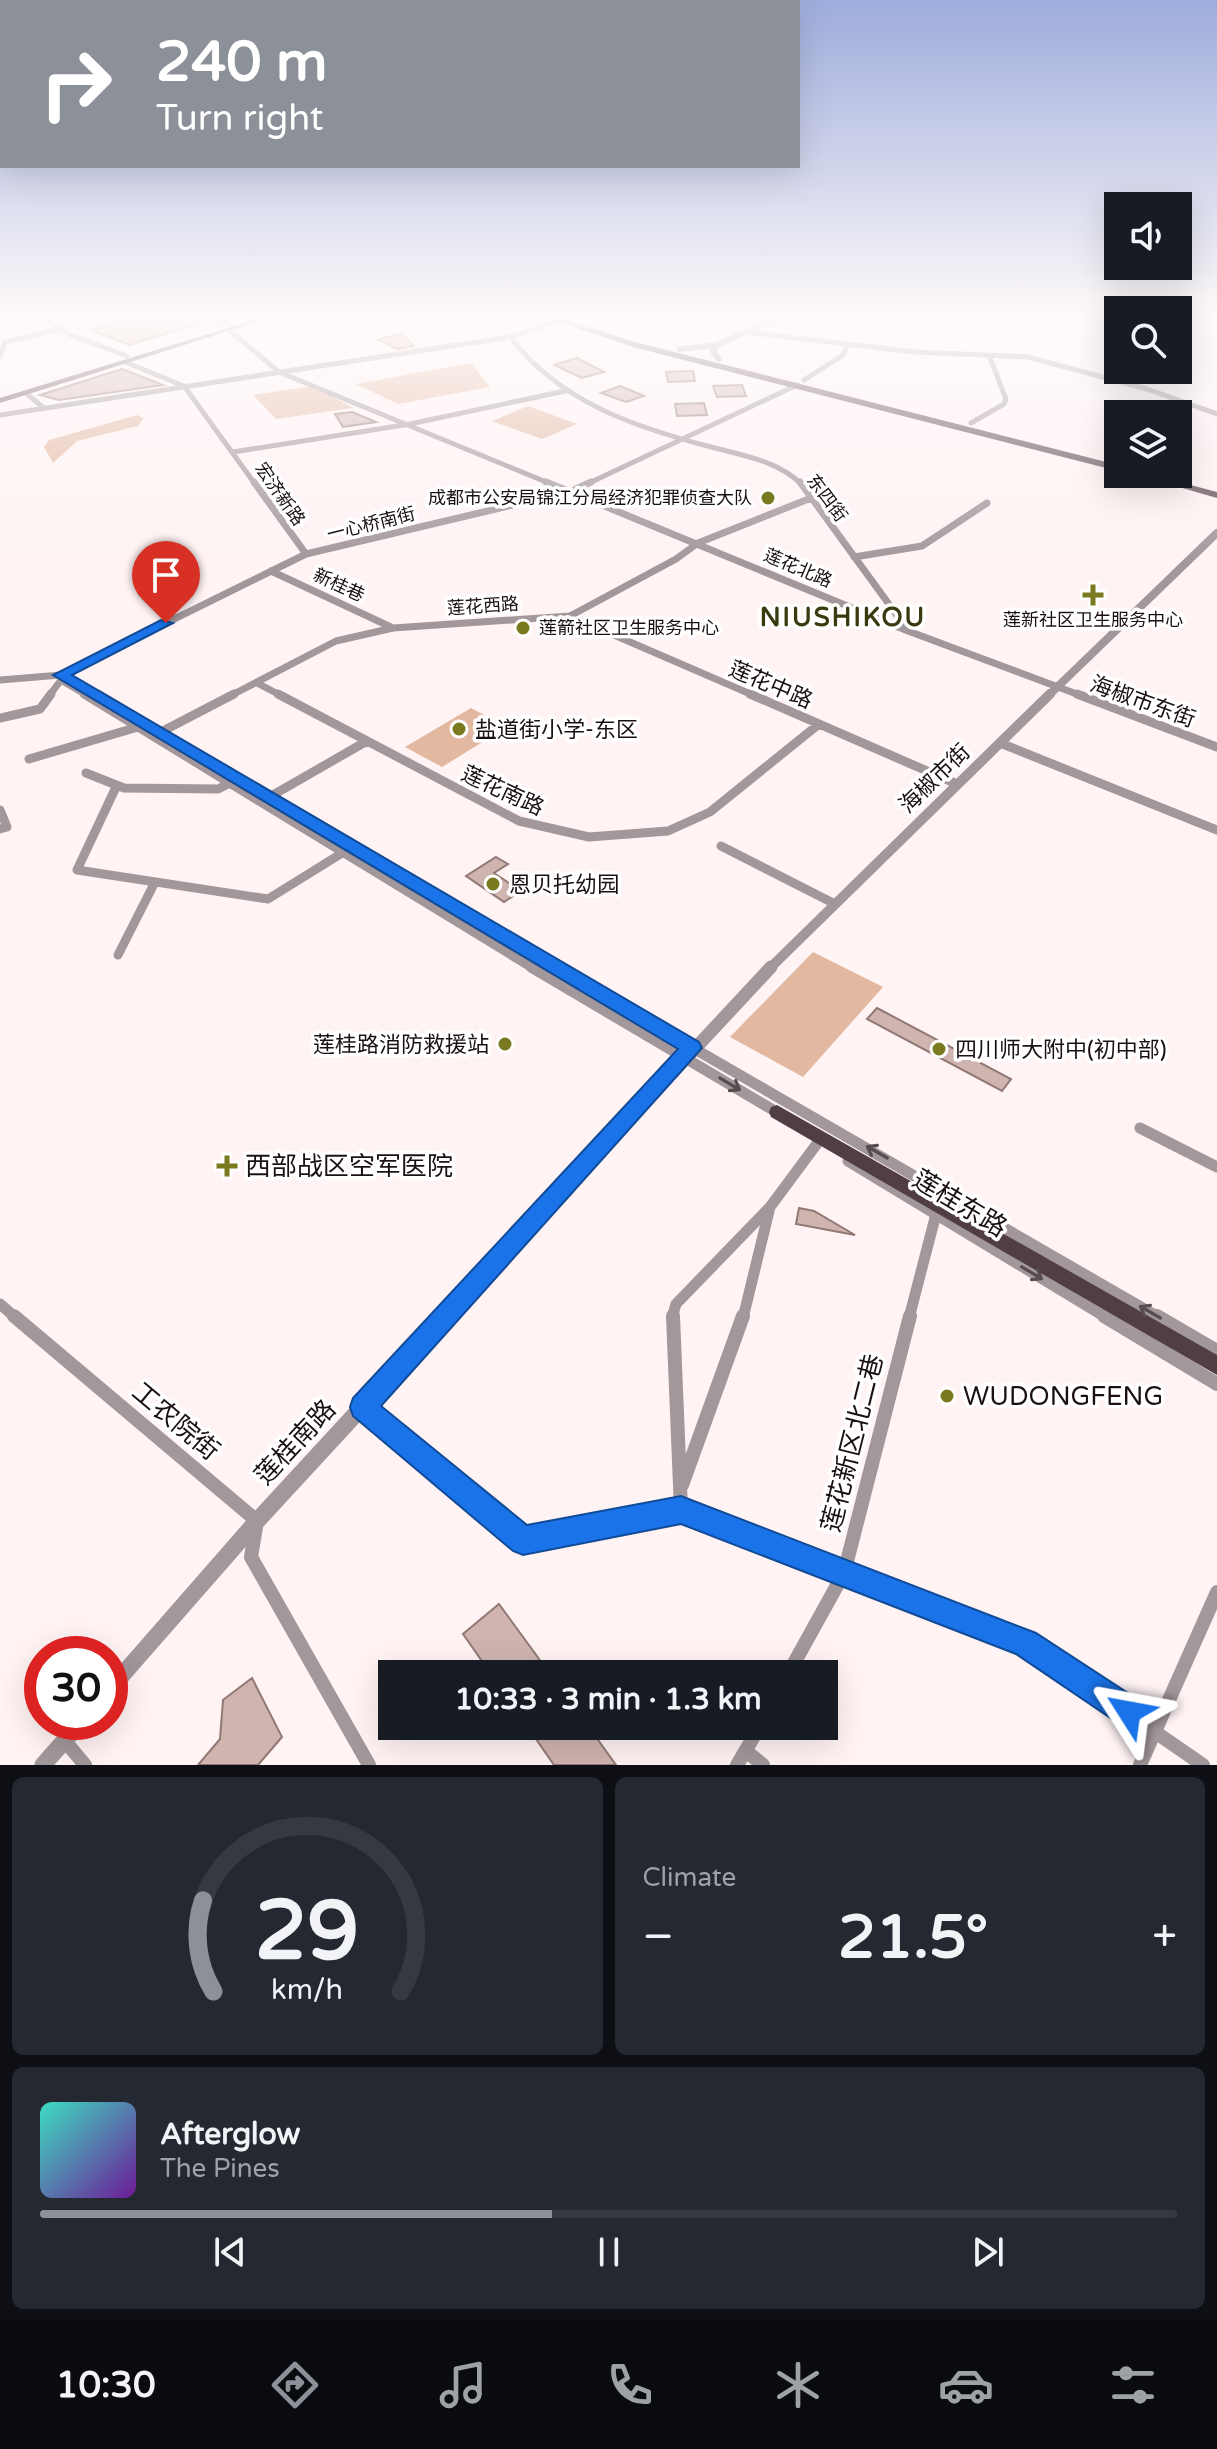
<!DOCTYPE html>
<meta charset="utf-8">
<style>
body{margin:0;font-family:"Varela Round","Noto Sans SC",sans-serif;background:#242831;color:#f1f3f6;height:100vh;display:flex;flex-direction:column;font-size:30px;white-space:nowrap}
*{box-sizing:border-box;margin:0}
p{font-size:26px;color:#9ea1a6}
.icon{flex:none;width:44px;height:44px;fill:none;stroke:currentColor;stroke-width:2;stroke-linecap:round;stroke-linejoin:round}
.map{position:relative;height:1765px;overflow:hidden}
.sheet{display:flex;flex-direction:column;gap:12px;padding:12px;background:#0d0f14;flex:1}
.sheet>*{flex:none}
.top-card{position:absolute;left:0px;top:0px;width:800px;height:168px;box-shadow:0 8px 32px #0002;background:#8c9099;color:#fff;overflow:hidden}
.fabs{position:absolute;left:1104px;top:192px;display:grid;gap:16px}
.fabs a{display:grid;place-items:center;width:88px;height:88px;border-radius:0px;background:#171b24;box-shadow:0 8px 32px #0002;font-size:40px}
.speed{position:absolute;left:24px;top:1636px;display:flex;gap:16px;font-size:40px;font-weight:700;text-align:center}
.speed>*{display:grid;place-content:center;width:104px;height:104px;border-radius:50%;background:#171b24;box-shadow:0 8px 32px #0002;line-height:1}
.speed .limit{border:12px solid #d22;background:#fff;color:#111}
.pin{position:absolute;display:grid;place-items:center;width:68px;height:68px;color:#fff;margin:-82px -34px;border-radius:50% 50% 50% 0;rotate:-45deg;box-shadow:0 0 8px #0007}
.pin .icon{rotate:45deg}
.me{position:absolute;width:88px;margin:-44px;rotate:304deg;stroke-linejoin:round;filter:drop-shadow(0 0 6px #0008)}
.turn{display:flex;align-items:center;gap:28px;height:168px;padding:0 24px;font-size:36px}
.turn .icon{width:104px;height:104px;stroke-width:2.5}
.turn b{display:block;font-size:56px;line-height:68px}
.big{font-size:60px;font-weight:700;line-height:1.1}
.sheet .widget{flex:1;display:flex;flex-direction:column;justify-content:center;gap:12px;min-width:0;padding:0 28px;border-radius:12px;background:#242831}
.sheet .dial{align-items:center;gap:0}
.dial svg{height:208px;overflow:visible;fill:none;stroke:#363941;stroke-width:7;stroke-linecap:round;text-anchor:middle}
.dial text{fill:#f1f3f6;stroke:none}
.song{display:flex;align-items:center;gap:24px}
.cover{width:96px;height:96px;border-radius:12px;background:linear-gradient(135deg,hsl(170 70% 55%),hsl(280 70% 35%))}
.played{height:8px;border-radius:4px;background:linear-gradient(90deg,#8c9099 45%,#363941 45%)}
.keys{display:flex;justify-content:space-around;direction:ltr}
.heat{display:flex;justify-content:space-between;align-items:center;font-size:44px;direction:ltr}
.sheet .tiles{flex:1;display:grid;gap:12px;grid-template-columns:1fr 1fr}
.widget:last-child{grid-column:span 2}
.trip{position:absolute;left:378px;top:1660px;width:460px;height:80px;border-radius:0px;background:#171b24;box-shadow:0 8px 32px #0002;font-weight:700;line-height:80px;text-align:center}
.tabs{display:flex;height:128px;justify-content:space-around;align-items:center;background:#090b0e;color:#9ea1a6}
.tabs .icon{width:56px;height:56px}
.tabs .active{color:#8c9099}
.tabs b{font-size:36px;color:#f1f3f6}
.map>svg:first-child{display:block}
.green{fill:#e2b8a1}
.building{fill:#cfb4af;stroke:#917874;stroke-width:2}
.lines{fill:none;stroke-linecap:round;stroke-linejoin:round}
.minor-far4{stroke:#a2979b;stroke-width:5}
.minor-far3{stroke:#a2979b;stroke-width:7}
.minor-far2{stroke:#a2979b;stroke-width:9}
.minor-far1{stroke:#a2979b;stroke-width:11}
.minor{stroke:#a2979b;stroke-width:14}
.tertiary-far4{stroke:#a2979b;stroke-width:6}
.tertiary-far3{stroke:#a2979b;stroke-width:8}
.tertiary-far2{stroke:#a2979b;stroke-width:10}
.tertiary-far1{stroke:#a2979b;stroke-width:13}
.tertiary{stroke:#a2979b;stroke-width:17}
.primary{fill:#5c4a52;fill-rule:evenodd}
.trunk{fill:#503d46;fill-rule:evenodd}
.oneway{stroke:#574d4f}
.route{fill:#1a73e8;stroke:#114b97;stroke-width:2}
.poi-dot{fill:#797920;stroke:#fff;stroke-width:3}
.labels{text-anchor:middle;stroke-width:7;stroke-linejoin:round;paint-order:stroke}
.far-street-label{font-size:18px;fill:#1a1011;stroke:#fff}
.far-poi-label{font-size:18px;fill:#1a1011;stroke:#fff;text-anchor:end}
.street-label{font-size:22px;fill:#1a1011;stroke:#fff}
.poi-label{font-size:22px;fill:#1a1011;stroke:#fff;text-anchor:start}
.far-district-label{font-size:26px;font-weight:bold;letter-spacing:2px;fill:#3a3a10;stroke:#fff}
.near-poi-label{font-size:26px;fill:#1a1011;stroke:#fff;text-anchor:start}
.near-street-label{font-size:26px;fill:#1a1011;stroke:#fff}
</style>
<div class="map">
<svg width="1217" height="1765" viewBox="0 0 1217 1765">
<rect width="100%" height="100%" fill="#fff3f4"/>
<!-- green -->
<path class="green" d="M471,363L490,387L398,404L356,384Z
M314,386L353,408L276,419L253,395Z
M528,406L577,424L542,439L492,421Z
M137,415L144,418L138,426L77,441L53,463L44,447L49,440Z
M471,708L507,727L442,767L405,747Z
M813,952L883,987L803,1077L730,1037Z"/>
<!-- building -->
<path class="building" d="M129,318H206V321L130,345L90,330Z
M401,333L414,346L397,349L378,340Z
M577,358L604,372L582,378L554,365Z
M122,369L163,385L59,400L40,395Z
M693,371L695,381L668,382L666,372Z
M742,385L746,396L717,397L713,386Z
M620,386L644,396L626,402L601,393Z
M704,403L707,415L677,416L675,404Z
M352,412L376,422L343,427L335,414Z
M496,857L508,864L494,873L521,891L504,902L466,876Z
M877,1008L1011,1079L1002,1091L867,1019Z
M799,1208L814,1211L855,1235L796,1224Z
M499,1604L550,1674H491L463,1634Z
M252,1678L282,1737L258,1765H198L220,1739L223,1700Z
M527,1726H588L616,1765H554Z"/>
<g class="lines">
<!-- minor-far4 -->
<path class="minor-far4" d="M41,318L70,335L127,356
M211,318L231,324
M229,330L279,372L551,484
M745,332L915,352L1028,357L1147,389L1217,414
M510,337C560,402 634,427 711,447C741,455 779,461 801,484
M0,355L5,342L59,329
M125,362L184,386L255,484
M804,380L843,355L847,346
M28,395L44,408
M0,415L510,337L567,318
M971,423L1004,404L1006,399L989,355
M233,452L410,424L565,391
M587,484L797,385"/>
<!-- minor-far3 -->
<path class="minor-far3" d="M254,482L306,554
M546,482L908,631L1082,696
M800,482L907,629
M854,557L922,546L987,503
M271,571L393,628
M570,616L755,696
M61,675V680L88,696
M61,675L101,696
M0,680L61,675L306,554L572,491L591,482
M257,683L282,696
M49,696L61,680
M230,696L336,641L393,628L570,616L676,559L698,543L811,498"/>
<!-- minor-far2 -->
<path class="minor-far2" d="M84,694L534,969
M98,694L556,969
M278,694L519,821L589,837L668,831L710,812L819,724
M750,694L957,784
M1077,694L1217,747
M0,718L40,709L51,694
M159,733L234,694
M1000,743L1217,830
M29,759L138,727
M86,773L124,788L218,789L230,783
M117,785L77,870L268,899L347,850
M266,799L367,741
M0,810L7,827L0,829
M721,846L833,903
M118,955L155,882"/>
<!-- minor-far1 -->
<path class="minor-far1" d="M531,967L780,1114
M553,967L1160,1318
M1140,1128L1217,1167
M848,1161L1107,1318
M0,1304L16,1318
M672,1318L676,1304L770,1207L819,1141
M743,1318L770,1207
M909,1318L936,1214"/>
<!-- minor -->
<path class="minor" d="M14,1316L257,1521L251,1557L369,1765
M673,1316L681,1510
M1104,1316L1217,1384
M1157,1316L1217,1351
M363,1407L523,1540L681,1510L1026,1643L1203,1765
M682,1485L743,1316
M788,1674L844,1573L910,1316
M65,1741L85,1765
M746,1751L763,1765
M737,1765L760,1726
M1140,1765L1217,1592"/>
<!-- tertiary-far4 -->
<path class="tertiary-far4" d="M717,345L713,352L719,359
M680,349L717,345L776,318"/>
<!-- tertiary-far3 -->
<path class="tertiary-far3" d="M1048,696L1217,533"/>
<!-- tertiary-far2 -->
<path class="tertiary-far2" d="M769,969L1050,694"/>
<!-- tertiary-far1 -->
<path class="tertiary-far1" d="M444,1318L771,967"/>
<!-- tertiary -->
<path class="tertiary" d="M110,1689L257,1521L446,1316
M43,1765L81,1722"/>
<!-- primary -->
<path class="primary" d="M260,318H270L0,403V398Z
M548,318H558L639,343L1118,465V471L633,347Z
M1134,474H1149L1217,492V498Z"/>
<!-- trunk -->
<path class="trunk" d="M777,1105L1217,1355V1375L771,1117L769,1112L771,1107Z"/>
</g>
<!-- one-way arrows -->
<defs><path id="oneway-shaft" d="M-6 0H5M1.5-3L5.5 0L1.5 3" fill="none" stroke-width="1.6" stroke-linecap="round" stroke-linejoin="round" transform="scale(2)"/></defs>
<g class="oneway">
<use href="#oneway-shaft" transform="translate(730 1084) rotate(31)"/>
<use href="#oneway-shaft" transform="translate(877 1152) rotate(-150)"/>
<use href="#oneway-shaft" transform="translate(1032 1273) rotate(31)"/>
<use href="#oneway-shaft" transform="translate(1150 1312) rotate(-150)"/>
</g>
<!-- sky -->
<linearGradient id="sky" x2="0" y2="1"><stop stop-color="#9eacdc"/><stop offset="0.56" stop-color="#fffafa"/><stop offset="1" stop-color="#fffafa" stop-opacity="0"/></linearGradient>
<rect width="1217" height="565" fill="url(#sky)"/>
<!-- route -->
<path class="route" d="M161,620L173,623L72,675L699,1042L702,1048L381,1406L527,1525L681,1496L1036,1633L1140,1701L1145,1712L1140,1723L1129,1728L1118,1723L1016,1654L681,1524L523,1555L513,1551L353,1416L350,1407L353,1398L678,1049L53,675Z"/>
<!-- markers -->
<g class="poi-dot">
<circle cx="768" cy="498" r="8"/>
<path d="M1089 583h8v8h8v8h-8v8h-8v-8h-8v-8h8z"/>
<circle cx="523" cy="628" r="8"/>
<circle cx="459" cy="729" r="8"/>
<circle cx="493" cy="884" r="8"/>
<circle cx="505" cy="1044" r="8"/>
<circle cx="939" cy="1049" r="8"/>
<path d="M223 1154h8v8h8v8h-8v8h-8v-8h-8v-8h8z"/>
<circle cx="947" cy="1396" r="8"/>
</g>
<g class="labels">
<!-- far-street labels -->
<g class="far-street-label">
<text transform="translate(280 494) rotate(55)" y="6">宏济新路</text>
<text transform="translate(827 498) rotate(53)" y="6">东四街</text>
<text transform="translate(371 524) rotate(-14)" y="6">一心桥南街</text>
<text transform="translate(798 568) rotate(23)" y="6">莲花北路</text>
<text transform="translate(339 585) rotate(25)" y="6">新桂巷</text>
<text transform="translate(483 606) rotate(-4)" y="6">莲花西路</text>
</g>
<!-- far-poi labels -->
<g class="far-poi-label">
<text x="752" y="504">成都市公安局锦江分局经济犯罪侦查大队</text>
<text x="1093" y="626" text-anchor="middle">莲新社区卫生服务中心</text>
<text x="539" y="634" text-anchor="start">莲箭社区卫生服务中心</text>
</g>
<!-- street labels -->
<g class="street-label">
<text transform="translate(771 684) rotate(23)" y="8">莲花中路</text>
<text transform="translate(1143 701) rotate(20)" y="8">海椒市东街</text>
<text transform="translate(934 778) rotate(-44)" y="8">海椒市街</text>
<text transform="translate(503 790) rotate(25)" y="8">莲花南路</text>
</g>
<!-- poi labels -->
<g class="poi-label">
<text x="475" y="737">盐道街小学-东区</text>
<text x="509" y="892">恩贝托幼园</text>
<text x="489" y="1052" text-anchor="end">莲桂路消防救援站</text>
<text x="955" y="1057">四川师大附中(初中部)</text>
</g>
<!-- far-district labels -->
<g class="far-district-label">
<text x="843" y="626">NIUSHIKOU</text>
</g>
<!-- near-poi labels -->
<g class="near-poi-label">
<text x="245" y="1175">西部战区空军医院</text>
<text x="963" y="1405">WUDONGFENG</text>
</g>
<!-- near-street labels -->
<g class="near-street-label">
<text transform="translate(960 1203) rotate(31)" y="9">莲桂东路</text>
<text transform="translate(176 1421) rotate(40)" y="9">工农院街</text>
<text transform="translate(295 1442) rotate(-47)" y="9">莲桂南路</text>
<text transform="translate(852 1443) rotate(-76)" y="9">莲花新区北二巷</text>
</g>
</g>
</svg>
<div class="fabs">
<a><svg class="icon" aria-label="sound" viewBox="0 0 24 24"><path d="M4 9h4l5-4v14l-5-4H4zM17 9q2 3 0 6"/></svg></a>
<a><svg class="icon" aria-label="search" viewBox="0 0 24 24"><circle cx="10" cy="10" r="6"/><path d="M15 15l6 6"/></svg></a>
<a><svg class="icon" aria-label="layers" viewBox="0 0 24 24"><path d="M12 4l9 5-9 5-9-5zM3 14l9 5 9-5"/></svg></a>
</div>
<div class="speed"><div class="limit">30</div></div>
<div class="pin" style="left:166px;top:623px;background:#d93025"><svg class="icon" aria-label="arrive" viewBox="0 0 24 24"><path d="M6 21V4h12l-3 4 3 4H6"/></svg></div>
<svg class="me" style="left:1129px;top:1712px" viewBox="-20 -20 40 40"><path d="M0-17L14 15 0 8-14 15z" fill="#1a73e8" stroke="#fff" stroke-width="4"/></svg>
<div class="trip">10:33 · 3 min · 1.3 km</div>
<div class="top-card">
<div class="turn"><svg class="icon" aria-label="right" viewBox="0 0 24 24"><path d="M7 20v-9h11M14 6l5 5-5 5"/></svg><div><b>240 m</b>Turn right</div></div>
</div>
</div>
<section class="sheet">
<div class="tiles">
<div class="widget dial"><svg viewBox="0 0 100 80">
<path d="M14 69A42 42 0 1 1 86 69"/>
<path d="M14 69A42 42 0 0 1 10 34" stroke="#8c9099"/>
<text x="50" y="56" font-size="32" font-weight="700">29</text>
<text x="50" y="72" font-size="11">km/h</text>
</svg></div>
<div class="widget"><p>Climate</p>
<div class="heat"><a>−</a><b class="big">21.5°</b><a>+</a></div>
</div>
<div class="widget">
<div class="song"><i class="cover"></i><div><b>Afterglow</b><p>The Pines</p></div></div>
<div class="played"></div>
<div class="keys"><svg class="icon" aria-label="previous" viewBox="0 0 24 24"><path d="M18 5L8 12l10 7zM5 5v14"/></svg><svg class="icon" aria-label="pause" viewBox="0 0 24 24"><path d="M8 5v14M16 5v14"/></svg><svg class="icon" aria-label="next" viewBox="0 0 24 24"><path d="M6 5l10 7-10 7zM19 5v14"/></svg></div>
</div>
</div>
</section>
<nav class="tabs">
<b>10:30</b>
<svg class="icon active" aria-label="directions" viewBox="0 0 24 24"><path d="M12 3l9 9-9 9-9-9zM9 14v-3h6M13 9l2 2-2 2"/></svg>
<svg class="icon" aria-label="music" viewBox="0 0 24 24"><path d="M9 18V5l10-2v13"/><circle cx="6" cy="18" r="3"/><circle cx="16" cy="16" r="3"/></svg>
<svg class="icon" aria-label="phone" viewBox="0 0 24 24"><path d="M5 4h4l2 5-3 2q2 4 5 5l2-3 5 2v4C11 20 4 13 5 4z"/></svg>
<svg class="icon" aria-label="climate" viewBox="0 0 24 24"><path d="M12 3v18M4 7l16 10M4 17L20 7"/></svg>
<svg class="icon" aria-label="car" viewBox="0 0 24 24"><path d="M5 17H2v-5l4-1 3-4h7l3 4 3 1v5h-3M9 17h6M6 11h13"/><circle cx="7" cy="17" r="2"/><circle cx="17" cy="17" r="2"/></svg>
<svg class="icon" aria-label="filters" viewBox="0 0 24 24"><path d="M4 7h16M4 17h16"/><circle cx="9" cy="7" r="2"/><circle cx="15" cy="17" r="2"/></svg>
</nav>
